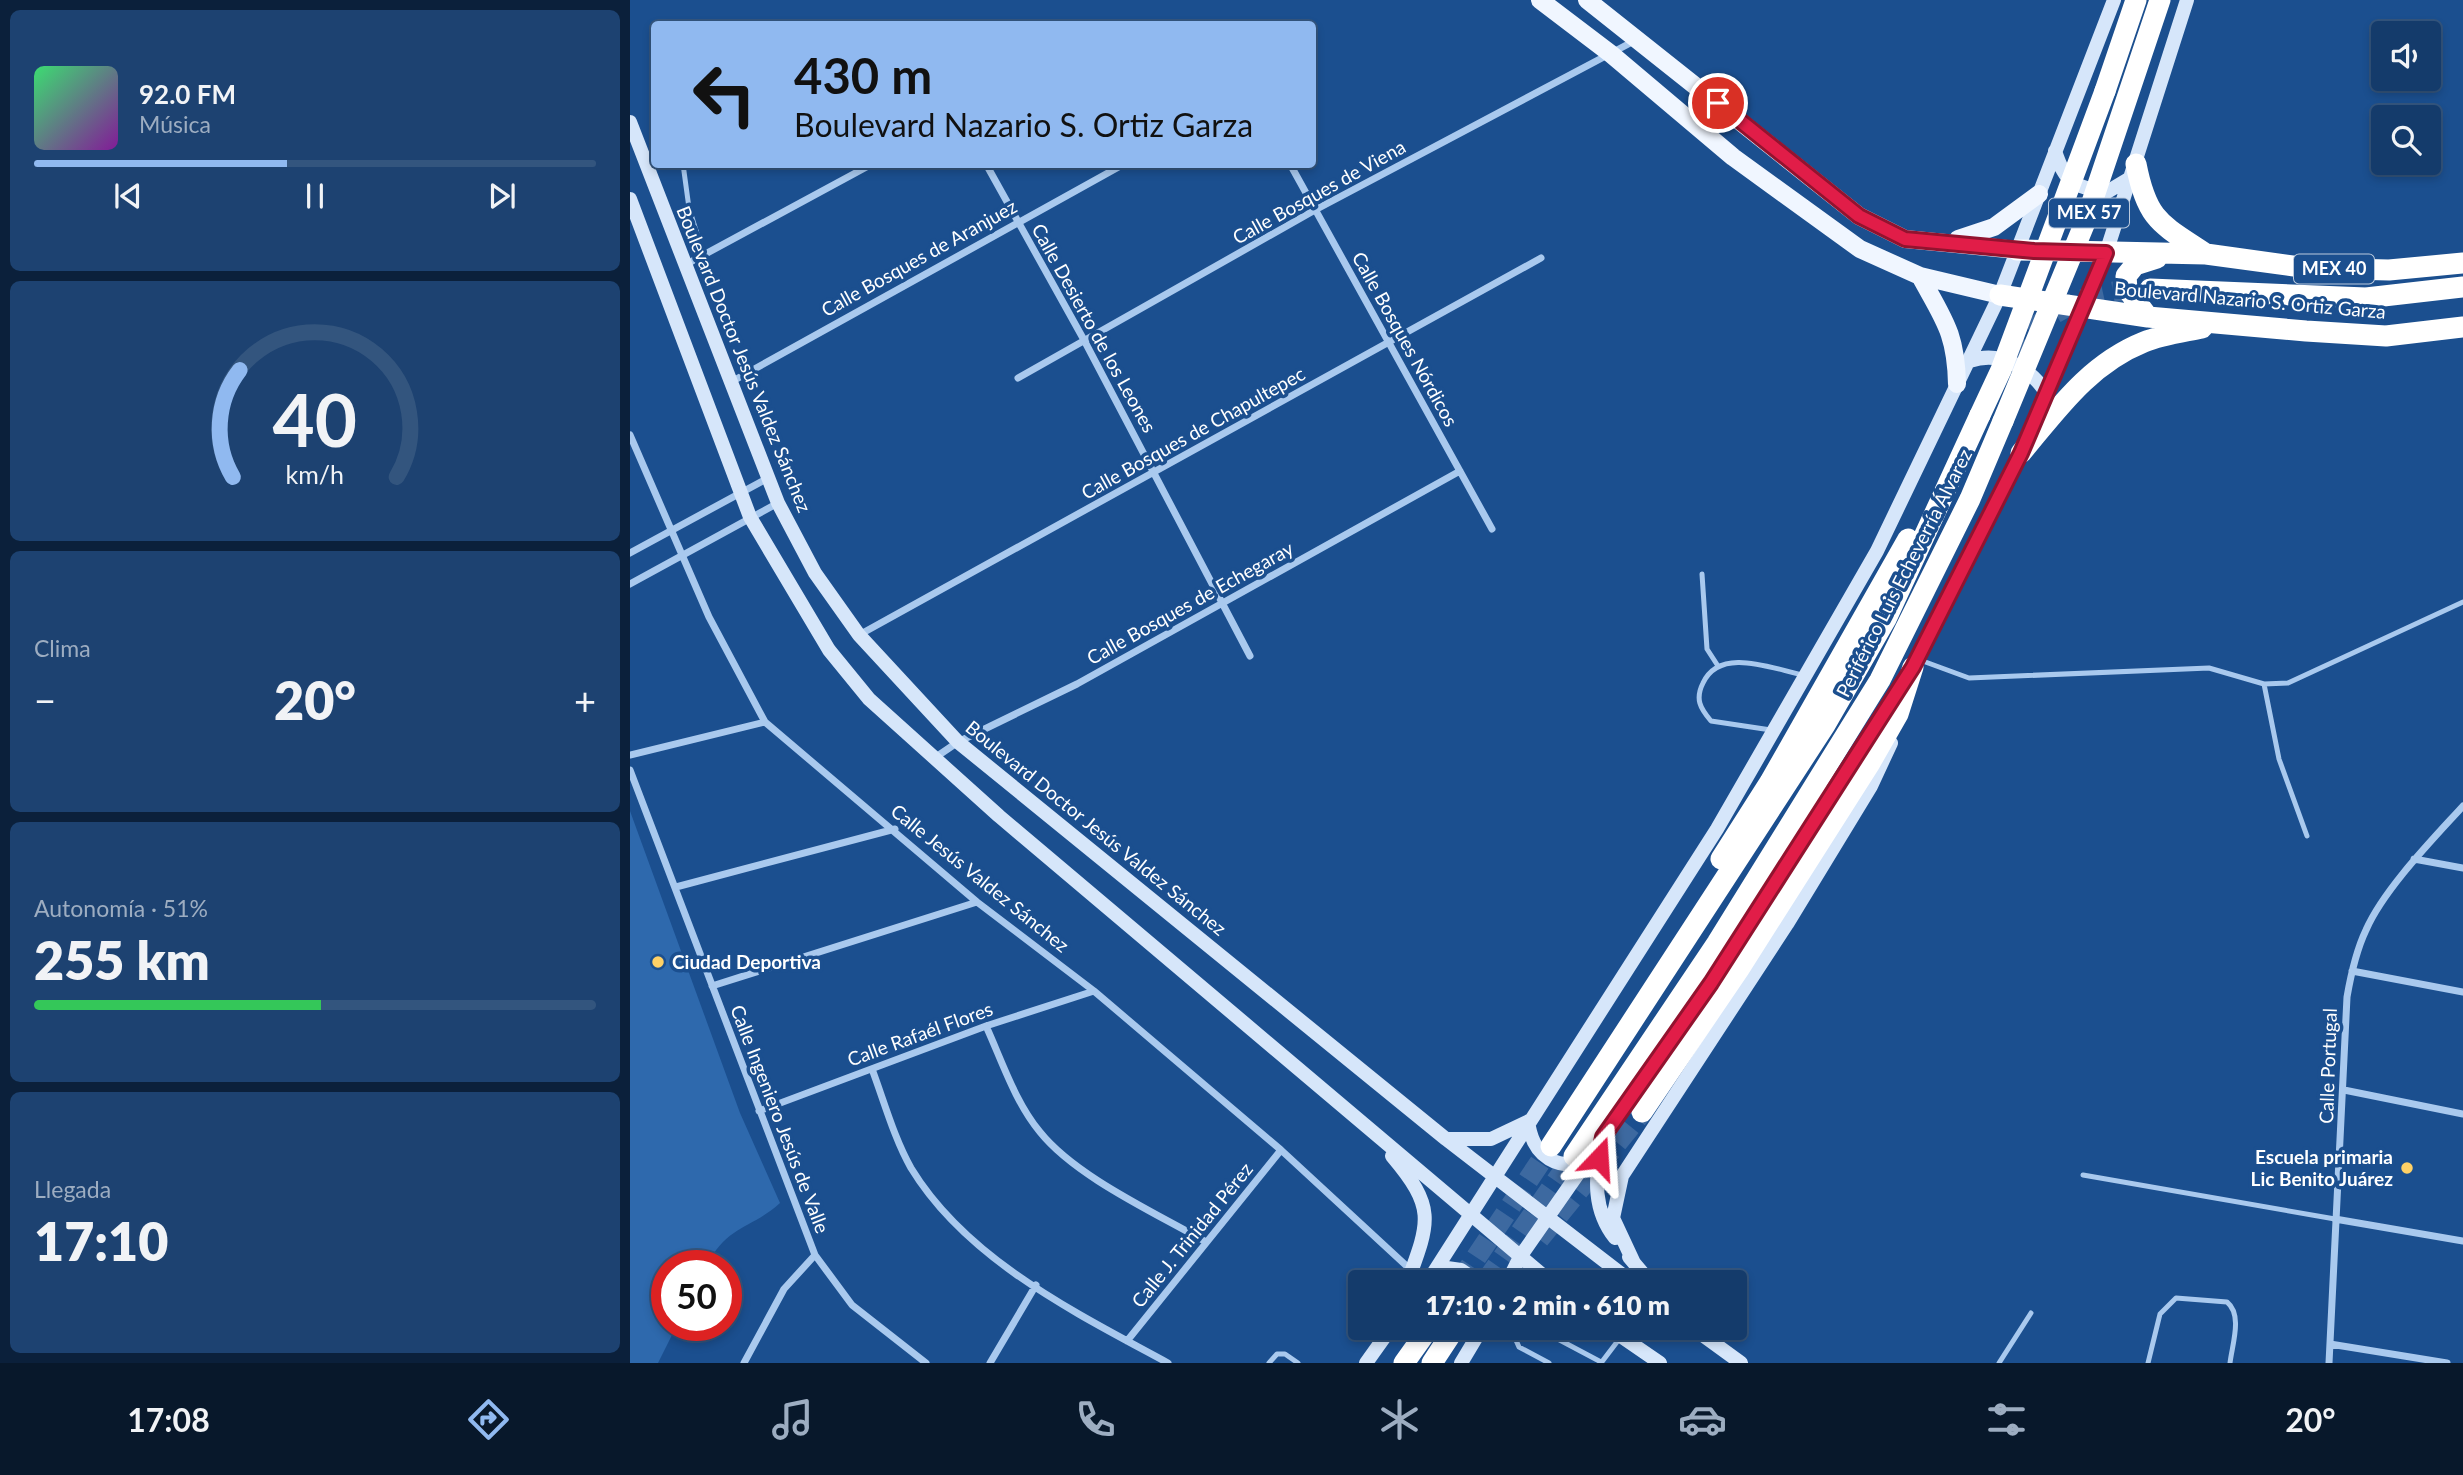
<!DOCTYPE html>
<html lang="es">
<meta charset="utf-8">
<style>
body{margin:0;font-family:Lato,sans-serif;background:#1d4271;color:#f1f3f6;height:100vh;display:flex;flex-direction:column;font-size:26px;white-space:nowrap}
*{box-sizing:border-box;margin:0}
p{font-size:23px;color:#9dadc1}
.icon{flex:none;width:38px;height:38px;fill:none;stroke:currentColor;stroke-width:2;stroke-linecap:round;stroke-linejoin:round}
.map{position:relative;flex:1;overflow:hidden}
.details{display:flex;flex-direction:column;gap:10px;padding:10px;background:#0b203b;width:630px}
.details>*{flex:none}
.guide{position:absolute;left:21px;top:21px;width:665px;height:147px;border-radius:7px;box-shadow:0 4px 10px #0003,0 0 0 2px #33557e;background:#90b9f0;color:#111;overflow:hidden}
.fabs{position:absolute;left:1741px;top:21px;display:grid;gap:14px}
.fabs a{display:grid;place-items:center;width:70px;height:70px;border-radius:7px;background:#143b6b;box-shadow:0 4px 10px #0003,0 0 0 2px #33557e;font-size:35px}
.speed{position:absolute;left:21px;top:1250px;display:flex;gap:14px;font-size:35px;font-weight:700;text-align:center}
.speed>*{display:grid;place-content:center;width:91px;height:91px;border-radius:50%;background:#143b6b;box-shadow:0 4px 10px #0003,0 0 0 2px #33557e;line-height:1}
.speed .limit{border:10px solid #d22;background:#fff;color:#111}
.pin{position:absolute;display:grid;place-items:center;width:60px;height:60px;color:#fff;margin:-30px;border:4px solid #fff;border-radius:50%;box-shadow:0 2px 7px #0007}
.me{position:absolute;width:77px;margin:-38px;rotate:20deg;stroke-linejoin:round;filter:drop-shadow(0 0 5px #0008)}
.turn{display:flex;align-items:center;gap:24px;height:147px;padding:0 28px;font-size:32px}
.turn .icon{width:91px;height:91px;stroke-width:2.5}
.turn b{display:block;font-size:49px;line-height:60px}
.big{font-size:52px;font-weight:800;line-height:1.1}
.details .tile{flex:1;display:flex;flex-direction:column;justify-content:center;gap:10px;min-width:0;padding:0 24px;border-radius:10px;background:#1d4271}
.details .dial{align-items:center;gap:0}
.dial svg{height:182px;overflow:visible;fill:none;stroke:#33557e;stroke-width:7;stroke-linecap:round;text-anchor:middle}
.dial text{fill:#f1f3f6;stroke:none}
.song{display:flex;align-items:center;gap:21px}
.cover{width:84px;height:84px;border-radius:10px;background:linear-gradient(135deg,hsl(140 70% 55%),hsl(290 70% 35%))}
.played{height:7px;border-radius:4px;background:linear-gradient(90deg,#90b9f0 45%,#33557e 45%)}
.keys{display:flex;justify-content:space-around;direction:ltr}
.heat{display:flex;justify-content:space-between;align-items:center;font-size:38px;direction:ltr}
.charge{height:10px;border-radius:5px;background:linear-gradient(90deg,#34c759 51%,#33557e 0)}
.trip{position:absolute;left:718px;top:1270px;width:399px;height:70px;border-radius:7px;background:#143b6b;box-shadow:0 4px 10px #0003,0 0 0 2px #33557e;font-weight:800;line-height:70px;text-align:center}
.menu{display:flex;height:112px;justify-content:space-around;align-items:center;background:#08182b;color:#9dadc1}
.menu .icon{width:49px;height:49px}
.menu .active{color:#90b9f0}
.menu b{font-size:32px;color:#f1f3f6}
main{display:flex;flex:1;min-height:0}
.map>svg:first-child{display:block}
.green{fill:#2e69ad}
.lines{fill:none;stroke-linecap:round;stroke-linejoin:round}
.highway-tunnel{stroke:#3d69a0;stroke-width:21;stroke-dasharray:21 10;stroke-linecap:butt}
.lane{stroke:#a9c9ee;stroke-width:5}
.street{stroke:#a9c9ee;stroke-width:7}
.secondary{stroke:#d6e6fa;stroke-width:14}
.primary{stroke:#f0f6ff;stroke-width:18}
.highway{stroke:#fff;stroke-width:21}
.highway-bridge{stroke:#fff;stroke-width:21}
.route-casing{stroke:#92132f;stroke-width:18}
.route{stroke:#e11d48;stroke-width:12}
.poi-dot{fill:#ffd166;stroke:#1b4f8f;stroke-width:2.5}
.labels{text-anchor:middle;stroke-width:7;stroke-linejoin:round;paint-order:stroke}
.shield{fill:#1b4f8f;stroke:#bbcadd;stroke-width:2}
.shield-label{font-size:18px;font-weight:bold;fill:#fff}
.street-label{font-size:19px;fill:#fff;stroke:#1b4f8f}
.poi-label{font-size:19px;font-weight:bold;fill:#fff;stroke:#1b4f8f;text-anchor:start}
</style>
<main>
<section class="details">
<div class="tile">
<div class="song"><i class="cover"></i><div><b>92.0 FM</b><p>Música</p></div></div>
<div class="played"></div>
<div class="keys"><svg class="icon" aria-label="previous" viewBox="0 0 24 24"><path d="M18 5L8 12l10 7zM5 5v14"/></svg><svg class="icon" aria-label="pause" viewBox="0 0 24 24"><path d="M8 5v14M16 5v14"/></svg><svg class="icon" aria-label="next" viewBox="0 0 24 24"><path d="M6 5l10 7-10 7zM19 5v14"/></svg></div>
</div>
<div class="tile dial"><svg viewBox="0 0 100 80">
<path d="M14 69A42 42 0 1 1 86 69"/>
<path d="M14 69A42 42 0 0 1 17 22" stroke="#90b9f0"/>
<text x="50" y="56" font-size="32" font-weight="700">40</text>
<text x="50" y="72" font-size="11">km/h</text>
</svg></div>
<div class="tile"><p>Clima</p>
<div class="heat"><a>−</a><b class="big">20°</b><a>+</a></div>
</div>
<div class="tile"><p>Autonomía · 51%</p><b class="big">255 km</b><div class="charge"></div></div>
<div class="tile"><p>Llegada</p><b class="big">17:10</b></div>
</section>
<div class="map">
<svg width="1833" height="1363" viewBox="0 0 1833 1363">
<rect width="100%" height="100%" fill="#1b4f8f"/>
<!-- green -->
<path class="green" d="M0,811L110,1113L150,1203C123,1228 97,1225 77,1265H37V1325H47L28,1363H0Z"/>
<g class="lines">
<!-- highway-tunnel -->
<path class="highway-tunnel" d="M1379,354C1416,309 1457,291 1515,289
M909,1239L1012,1112
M829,1283L921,1146
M855,1283L944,1156"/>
<!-- lane -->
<path class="lane" d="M53,164L59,208L74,256
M1072,574L1077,649L1088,666
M1290,660L1339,678L1579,668L1634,684L1658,683L1833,602
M1634,684L1649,759L1677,836
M1141,730L1081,721C1070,708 1065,699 1073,683C1090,646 1143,669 1173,675
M1453,1175L1705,1219
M890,1328L885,1338L889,1347L919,1363
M907,1328L971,1362
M639,1363L647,1354H655L668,1363
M971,1363L990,1338
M1369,1363L1401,1313
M1518,1363L1530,1314L1546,1298L1597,1302C1613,1315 1602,1345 1600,1363"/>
<!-- street -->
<path class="street" d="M356,164L454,340L620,656
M660,164L862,529
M55,265L242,164
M388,378L685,210L1004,41
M101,382L494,164
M0,435L79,617L135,722L347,902L464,991L651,1150L781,1270
M0,553L138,478
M0,584L148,503
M229,635L911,258
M0,755L135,722
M303,759L328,742L447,684L830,471
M0,770L185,1255L222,1305L296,1363
M1784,859L1833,868
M46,887L265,829
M1722,971L1833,992
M82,986L347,902
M356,1026C372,1061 385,1102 410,1132C446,1177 526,1213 576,1242
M242,1069C254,1101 264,1138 281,1168C337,1260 446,1313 538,1363
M1714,1090L1833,1114
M129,1111L356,1026L464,991
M1705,1219L1833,1241
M497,1341L651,1150
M1700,1344L1817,1363
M114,1363L154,1289L185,1255
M360,1363L406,1285
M1699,1363L1717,997C1721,974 1726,951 1736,930C1754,889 1803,839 1833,806"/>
<!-- secondary -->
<path class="secondary" d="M0,122L148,503L185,573L229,635L328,742L816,1139L1003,1283
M1425,151C1436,185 1444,186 1477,192L1502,177
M0,199L120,517L199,650L239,699L369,816L922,1283
M1340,361C1370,350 1401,368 1417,394
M1192,806L1283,667L1391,453L1476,253L1557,0
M899,1127C905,1157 927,1170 957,1162
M817,1139H861L901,1120
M971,1145C965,1179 963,1210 985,1238
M762,1156C806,1208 800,1221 777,1283
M999,1257L1021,1283
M1004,1263L983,1218L992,1176L1157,924L1241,786L1261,743
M810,1267L831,1270L850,1283
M797,1283L1087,829L1247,551L1370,295L1484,0
M877,1283L890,1257L1081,983L1170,841
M979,1328L1030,1363
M1063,1328L1111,1363
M736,1363L761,1328
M831,1363L852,1328"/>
<!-- primary -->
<path class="primary" d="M910,0L981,54L1103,157L1230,249L1290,276L1370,295
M957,0L1229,216L1275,239L1387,250
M1328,239L1364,227L1409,194
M1290,276C1314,320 1326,333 1327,384"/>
<!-- highway -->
<path class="highway" d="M1475,91L1506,0
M1506,164C1517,221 1531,224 1576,254
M1387,250L1576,254L1678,268L1759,270L1833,263
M1520,289L1736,298L1833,287
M1370,295L1518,317L1676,331L1756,336L1833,327
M1518,317L1497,289L1496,276L1505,265L1527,258
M1391,453C1427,410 1459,364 1514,342C1531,335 1553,332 1572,328
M1166,847L1194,796
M1091,859L1140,782L1278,539
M1012,1112L1109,969L1240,763L1268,714L1283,667
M921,1146L1195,725L1256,619L1350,415
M944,1156L1087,943L1250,680L1340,499L1373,421
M774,1363L799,1328
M802,1363L825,1328"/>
<!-- highway-bridge -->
<path class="highway-bridge" d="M1350,415L1371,370L1475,91
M1373,421L1456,220L1530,0"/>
</g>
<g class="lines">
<!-- route casing -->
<g class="route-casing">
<path id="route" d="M969,1158L973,1137L1081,983L1283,667L1391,453L1476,253L1404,251L1275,239L1229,216L1088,103"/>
</g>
<!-- route -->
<use href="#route" class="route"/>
</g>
<!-- markers -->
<g class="poi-dot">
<circle cx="28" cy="962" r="7"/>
<circle cx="1777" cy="1168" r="7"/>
</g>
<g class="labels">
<!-- shield labels -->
<g class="shield">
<rect x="1419" y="198.5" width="80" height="29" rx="5"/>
<rect x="1664" y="254.5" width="80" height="29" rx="5"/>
</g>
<g class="shield-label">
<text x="1459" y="219">MEX 57</text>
<text x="1704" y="275">MEX 40</text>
</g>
<!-- street labels -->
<g class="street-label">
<text transform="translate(689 192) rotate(-29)" y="7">Calle Bosques de Viena</text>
<text transform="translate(289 258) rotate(-29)" y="7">Calle Bosques de Aranjuez</text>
<text transform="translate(1620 300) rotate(5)" y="7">Boulevard Nazario S. Ortiz Garza</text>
<text transform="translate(464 328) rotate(61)" y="7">Calle Desierto de los Leones</text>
<text transform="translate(775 339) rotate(61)" y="7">Calle Bosques Nórdicos</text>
<text transform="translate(114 359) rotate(68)" y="7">Boulevard Doctor Jesús Valdez Sánchez</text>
<text transform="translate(563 433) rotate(-29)" y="7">Calle Bosques de Chapultepec</text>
<text transform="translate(1274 573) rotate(-63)" y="7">Periférico Luis Echeverría Álvarez</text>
<text transform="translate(560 603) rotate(-29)" y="7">Calle Bosques de Echegaray</text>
<text transform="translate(466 828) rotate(39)" y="7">Boulevard Doctor Jesús Valdez Sánchez</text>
<text transform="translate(350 878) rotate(39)" y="7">Calle Jesús Valdez Sánchez</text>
<text transform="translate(290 1034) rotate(-20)" y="7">Calle Rafaél Flores</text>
<text transform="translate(1698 1066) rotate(-88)" y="7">Calle Portugal</text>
<text transform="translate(150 1119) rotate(69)" y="7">Calle Ingeniero Jesús de Valle</text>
<text transform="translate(562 1235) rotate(-51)" y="7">Calle J. Trinidad Pérez</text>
</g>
<!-- poi labels -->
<g class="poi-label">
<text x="42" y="969">Ciudad Deportiva</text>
<text x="1763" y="1164" text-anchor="end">Escuela primaria<tspan x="1763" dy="22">Lic Benito Juárez</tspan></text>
</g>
</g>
</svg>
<div class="fabs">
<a><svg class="icon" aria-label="sound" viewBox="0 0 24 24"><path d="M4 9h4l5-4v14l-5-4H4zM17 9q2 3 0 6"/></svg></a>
<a><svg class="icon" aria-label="search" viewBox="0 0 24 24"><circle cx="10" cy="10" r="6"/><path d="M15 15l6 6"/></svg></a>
</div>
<div class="speed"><div class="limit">50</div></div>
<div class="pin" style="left:1088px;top:103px;background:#d93025"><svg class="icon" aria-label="arrive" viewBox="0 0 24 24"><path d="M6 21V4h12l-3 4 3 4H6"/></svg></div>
<svg class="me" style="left:969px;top:1158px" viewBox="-20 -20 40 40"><path d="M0-17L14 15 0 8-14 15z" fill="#e11d48" stroke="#fff" stroke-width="4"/></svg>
<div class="trip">17:10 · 2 min · 610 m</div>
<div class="guide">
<div class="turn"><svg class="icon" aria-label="left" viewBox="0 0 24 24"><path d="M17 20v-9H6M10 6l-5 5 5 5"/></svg><div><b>430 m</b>Boulevard Nazario S. Ortiz Garza</div></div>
</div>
</div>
</main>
<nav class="menu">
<b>17:08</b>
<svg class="icon active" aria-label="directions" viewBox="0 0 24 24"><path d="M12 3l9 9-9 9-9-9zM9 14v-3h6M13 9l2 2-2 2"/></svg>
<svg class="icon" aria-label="music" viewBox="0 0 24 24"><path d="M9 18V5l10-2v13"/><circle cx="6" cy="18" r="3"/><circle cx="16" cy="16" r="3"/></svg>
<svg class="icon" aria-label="phone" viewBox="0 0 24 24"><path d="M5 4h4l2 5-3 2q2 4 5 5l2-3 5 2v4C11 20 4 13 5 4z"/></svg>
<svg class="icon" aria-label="climate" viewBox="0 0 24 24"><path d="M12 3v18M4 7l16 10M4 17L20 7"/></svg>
<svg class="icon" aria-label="car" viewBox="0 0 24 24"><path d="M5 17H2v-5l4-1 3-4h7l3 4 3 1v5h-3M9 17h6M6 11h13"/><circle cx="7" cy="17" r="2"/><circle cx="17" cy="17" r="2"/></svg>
<svg class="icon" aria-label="filters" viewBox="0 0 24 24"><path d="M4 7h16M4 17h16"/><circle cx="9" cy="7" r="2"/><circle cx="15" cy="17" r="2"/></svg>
<b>20°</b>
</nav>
